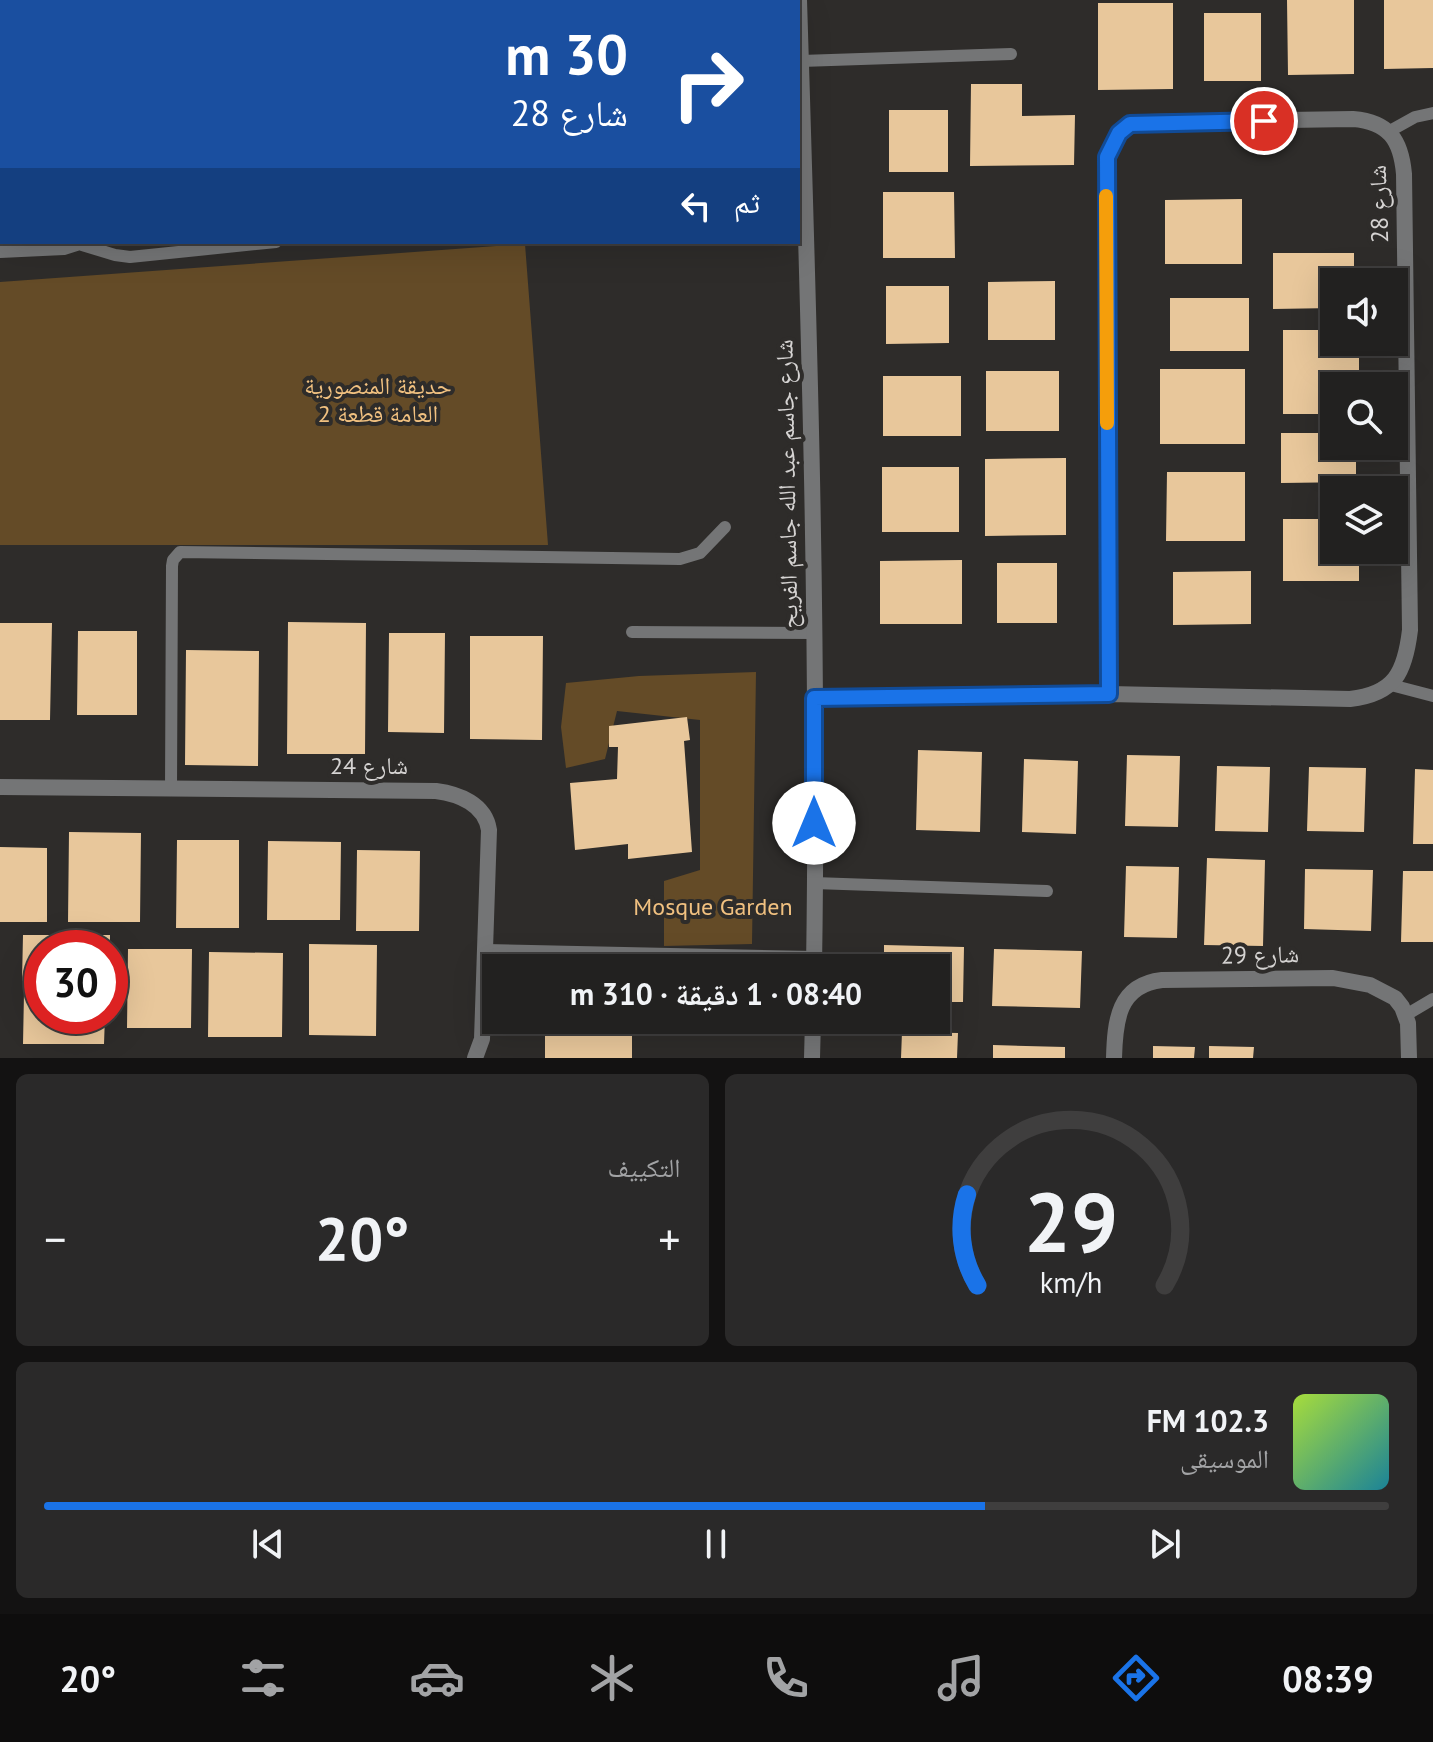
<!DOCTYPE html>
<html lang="ar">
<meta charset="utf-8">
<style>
body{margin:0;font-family:"PT Sans","Noto Naskh Arabic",sans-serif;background:#2a2929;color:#f1f3f6;direction:rtl;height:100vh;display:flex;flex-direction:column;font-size:30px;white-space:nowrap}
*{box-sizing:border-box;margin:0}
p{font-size:26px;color:#a2a3a5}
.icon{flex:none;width:44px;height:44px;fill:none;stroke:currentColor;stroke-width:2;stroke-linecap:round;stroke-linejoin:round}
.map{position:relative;height:1058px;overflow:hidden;direction:ltr}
.side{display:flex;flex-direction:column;gap:16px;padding:16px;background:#131212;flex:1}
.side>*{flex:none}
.top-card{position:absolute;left:0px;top:0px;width:800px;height:244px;box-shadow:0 8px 32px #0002,0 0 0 2px #3f3e3e;direction:rtl;background:#1a4fa0;color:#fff;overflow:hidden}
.fabs{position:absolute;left:1320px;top:268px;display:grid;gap:16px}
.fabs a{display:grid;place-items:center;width:88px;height:88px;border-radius:0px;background:#222120;box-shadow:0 8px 32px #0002,0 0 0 2px #3f3e3e;font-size:40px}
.speed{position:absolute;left:24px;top:930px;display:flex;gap:16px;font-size:40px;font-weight:700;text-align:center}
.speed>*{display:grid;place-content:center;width:104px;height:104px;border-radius:50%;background:#222120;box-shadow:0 8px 32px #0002,0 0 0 2px #3f3e3e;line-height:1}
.speed .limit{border:12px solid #d22;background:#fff;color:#111}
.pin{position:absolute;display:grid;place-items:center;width:68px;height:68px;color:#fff;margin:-34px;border:4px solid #fff;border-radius:50%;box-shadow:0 2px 8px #0007}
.me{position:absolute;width:88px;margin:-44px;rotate:0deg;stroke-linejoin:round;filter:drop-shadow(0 0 6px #0008)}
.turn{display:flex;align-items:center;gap:28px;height:168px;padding:0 40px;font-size:36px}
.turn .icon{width:104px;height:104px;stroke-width:2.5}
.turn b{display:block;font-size:56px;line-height:68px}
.then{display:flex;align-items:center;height:76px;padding:0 40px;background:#0003;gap:16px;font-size:30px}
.big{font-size:60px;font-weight:800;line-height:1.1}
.side .tile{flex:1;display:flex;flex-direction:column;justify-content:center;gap:12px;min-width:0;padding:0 28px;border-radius:12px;background:#2a2929}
.side .dial{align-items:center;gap:0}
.dial svg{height:208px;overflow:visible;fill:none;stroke:#3f3e3e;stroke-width:7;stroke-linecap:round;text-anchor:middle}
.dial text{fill:#f1f3f6;stroke:none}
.song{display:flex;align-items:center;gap:24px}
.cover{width:96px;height:96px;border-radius:12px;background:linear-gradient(135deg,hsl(80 70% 55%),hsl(190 70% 35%))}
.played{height:8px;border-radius:4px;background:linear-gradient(90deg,#1a73e8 70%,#3f3e3e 70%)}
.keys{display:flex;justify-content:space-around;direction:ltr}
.heat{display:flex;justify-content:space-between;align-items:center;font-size:44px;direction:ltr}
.side .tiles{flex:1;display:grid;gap:16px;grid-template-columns:1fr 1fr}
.tile:last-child{grid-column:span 2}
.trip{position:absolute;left:482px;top:954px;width:468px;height:80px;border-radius:0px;background:#222120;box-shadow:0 8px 32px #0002,0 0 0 2px #3f3e3e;font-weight:800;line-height:80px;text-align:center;direction:rtl}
.menu{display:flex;height:128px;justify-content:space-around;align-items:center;background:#0e0d0d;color:#a2a3a5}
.menu .icon{width:56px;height:56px}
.menu .current{color:#1a73e8}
.menu b{font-size:36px;color:#f1f3f6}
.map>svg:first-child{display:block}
.green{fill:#644b27}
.building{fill:#e8c79b}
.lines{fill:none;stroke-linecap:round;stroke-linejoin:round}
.lane{stroke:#747576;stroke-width:12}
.street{stroke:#747576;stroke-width:16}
.route-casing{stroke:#114b97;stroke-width:20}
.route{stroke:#1a73e8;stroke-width:14}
.slow{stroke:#f59e0b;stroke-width:14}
.labels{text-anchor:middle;stroke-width:8;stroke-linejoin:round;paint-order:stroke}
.street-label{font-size:24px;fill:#d5d3d2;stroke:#2e2c2a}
.park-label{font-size:24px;fill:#f1c180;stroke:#2e2c2a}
</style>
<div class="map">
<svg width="1433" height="1058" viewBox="0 0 1433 1058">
<rect width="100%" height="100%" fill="#2e2c2a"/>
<!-- green -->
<path class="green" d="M525,244L548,545H0V282Z
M756,672L752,944L664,946V881L700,870V720L617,711L605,759L566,768L561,727L566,683L639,676Z"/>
<!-- building -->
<path class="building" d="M1287,0H1354V74L1288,75Z
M1384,0H1433V68L1384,69Z
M1098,3H1173V89L1098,90Z
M1204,13H1261V81H1204Z
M971,84H1022V116L1075,115L1074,165L970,166Z
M889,110H948V172H889Z
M883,192H954L955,258H883Z
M1242,199V264H1165V200Z
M1273,253H1354V282H1334V308L1273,309Z
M1055,281V340H988V282Z
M886,286H949V343L886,344Z
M1170,298H1249V351H1170Z
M1283,330H1334V342H1359V386H1334V414H1283Z
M1160,369H1245V444H1160Z
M986,371H1059V431H986Z
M883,376H961V436H883Z
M1281,433H1334V446H1356V482L1281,483Z
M1066,458V535L985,536V459Z
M882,467H959V532H882Z
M1167,472H1245V541H1166Z
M1283,519H1334V550H1359V581H1283Z
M962,560V624H880V561Z
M997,563H1057V623H997Z
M1251,571V624L1173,625V572Z
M288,622L366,623L365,754H287Z
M0,623H52L50,720H0Z
M78,631H137V715H77Z
M389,633H445L444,733L388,732Z
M470,636H543L542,740L470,739Z
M186,650L259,651L258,766L185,765Z
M687,717L690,740L684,741L692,852L628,859V844L575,850L570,783L617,779L618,747H609V726Z
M918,750L982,752L980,832L916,830Z
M1127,755L1180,756L1178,827L1125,826Z
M1024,759L1078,761L1076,834L1022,832Z
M1217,766L1270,767L1268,832L1215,831Z
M1309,767L1366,768L1364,832L1307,831Z
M1415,769L1433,770V844H1413Z
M69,832L141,833L140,922H68Z
M177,840H239V928H176Z
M268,841L341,842L340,920H267Z
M0,847L47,848V922H0Z
M357,850L420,851L419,931H356Z
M1207,858L1265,860L1263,946L1204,945Z
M1126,866L1179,867L1177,938L1124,937Z
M1305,869L1373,870L1371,931L1304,929Z
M1403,871H1433V942H1401Z
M23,935H110V948H42V982L22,981Z
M309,944L377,945L376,1036L309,1035Z
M884,945L964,947L963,1002H936V968H884Z
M128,949H192L191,1028H127Z
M994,949L1082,951L1080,1008L992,1006Z
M209,952L283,953L282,1037H208Z
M24,993L42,994V1016H105L104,1044H23Z
M545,1020H632V1058H545Z
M902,1032L958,1033L957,1058H901Z
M993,1045L1065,1047V1058H993Z
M1153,1046L1195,1047L1194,1058H1153Z
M1209,1046L1254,1047L1253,1058H1209Z"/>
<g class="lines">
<!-- lane -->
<path class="lane" d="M238,2L243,0
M801,61L1011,54
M1388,132L1415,117L1433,113
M82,245L115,255L130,257L276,242
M0,252L64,249L86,242
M632,632L813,633
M1391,685L1433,696
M171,789L172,566L173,560L180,552L680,559L700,553L725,527
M814,883L1047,891
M486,950L814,957
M1406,1015L1433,999"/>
<!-- street -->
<path class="street" d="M799,0C809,322 819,646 814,968
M814,698L1109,694L1350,699C1395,694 1405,672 1410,630L1404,174C1401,140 1389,122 1353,119L1146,122C1120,125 1109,142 1106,167L1109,694
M0,787L436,791C459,794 485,804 489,830L482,1039L475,1058
M812,1058L813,1020
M1114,1058C1115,1021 1118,985 1162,980L1333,978L1370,985L1395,998L1402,1007L1408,1023L1409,1058"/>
</g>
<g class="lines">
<!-- route casing -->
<g class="route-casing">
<path id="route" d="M814,823V698L1109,694L1107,157L1119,133L1130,124L1264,121"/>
</g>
<!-- route -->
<use href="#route" class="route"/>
<!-- slow -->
<path class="slow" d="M1106,196L1107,423"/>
</g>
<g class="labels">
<!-- street labels -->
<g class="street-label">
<text transform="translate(1379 204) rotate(-92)" y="8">شارع 28</text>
<text transform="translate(787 484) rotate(-91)" y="8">شارع جاسم عبد الله جاسم الفريح</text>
<text x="369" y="774">شارع 24</text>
<text transform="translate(1260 955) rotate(-1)" y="8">شارع 29</text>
</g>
<!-- park labels -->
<g class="park-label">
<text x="378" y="394">حديقة المنصورية<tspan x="378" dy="28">العامة قطعة 2</tspan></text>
<text x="713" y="915">Mosque Garden</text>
</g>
</g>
</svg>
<div class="fabs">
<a><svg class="icon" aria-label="sound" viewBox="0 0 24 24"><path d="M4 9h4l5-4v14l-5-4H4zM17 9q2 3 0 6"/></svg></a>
<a><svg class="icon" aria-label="search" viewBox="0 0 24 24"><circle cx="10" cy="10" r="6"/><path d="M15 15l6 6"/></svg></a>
<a><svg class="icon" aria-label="layers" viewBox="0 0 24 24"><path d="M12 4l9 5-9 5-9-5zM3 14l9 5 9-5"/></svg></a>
</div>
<div class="speed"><div class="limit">30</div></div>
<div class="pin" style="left:1264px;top:121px;background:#d93025"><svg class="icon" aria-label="arrive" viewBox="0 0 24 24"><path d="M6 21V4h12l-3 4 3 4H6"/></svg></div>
<svg class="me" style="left:814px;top:823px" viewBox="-20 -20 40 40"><circle r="19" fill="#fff"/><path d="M0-13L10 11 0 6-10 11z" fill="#1a73e8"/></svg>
<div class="trip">08:40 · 1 دقيقة · 310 m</div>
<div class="top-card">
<div class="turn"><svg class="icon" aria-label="right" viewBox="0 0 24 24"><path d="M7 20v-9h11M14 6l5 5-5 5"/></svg><div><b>30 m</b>شارع 28</div></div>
<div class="then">ثم<svg class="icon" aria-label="left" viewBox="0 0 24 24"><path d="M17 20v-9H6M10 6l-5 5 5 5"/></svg></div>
</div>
</div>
<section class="side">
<div class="tiles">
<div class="tile dial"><svg viewBox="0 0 100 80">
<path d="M14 69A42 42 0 1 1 86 69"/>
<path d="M14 69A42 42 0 0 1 10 34" stroke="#1a73e8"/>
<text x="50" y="56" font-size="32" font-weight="700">29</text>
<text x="50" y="72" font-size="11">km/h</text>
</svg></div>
<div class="tile"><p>التكييف</p>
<div class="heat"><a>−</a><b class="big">20°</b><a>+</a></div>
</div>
<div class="tile">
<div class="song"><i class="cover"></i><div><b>102.3 FM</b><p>الموسيقى</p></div></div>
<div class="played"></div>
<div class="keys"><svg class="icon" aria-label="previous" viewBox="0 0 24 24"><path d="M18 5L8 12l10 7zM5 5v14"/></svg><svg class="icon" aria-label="pause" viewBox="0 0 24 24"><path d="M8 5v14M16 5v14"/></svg><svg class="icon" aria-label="next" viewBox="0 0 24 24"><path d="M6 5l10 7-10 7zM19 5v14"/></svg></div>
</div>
</div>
</section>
<nav class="menu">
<b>08:39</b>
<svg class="icon current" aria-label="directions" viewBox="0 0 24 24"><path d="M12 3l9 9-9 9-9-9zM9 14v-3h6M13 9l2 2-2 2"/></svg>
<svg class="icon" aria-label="music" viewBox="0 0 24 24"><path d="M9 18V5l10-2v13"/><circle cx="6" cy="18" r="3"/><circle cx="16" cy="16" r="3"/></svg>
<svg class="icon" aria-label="phone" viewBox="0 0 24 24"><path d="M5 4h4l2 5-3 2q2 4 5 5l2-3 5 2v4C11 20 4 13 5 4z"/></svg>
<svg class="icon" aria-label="climate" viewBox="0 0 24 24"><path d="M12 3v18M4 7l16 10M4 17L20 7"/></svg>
<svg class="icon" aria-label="car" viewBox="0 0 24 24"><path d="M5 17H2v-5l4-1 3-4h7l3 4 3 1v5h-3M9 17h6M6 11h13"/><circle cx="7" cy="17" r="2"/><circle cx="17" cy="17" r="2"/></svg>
<svg class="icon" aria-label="filters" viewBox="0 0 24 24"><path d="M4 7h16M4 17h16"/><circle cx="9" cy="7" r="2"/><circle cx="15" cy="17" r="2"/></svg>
<b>20°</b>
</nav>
